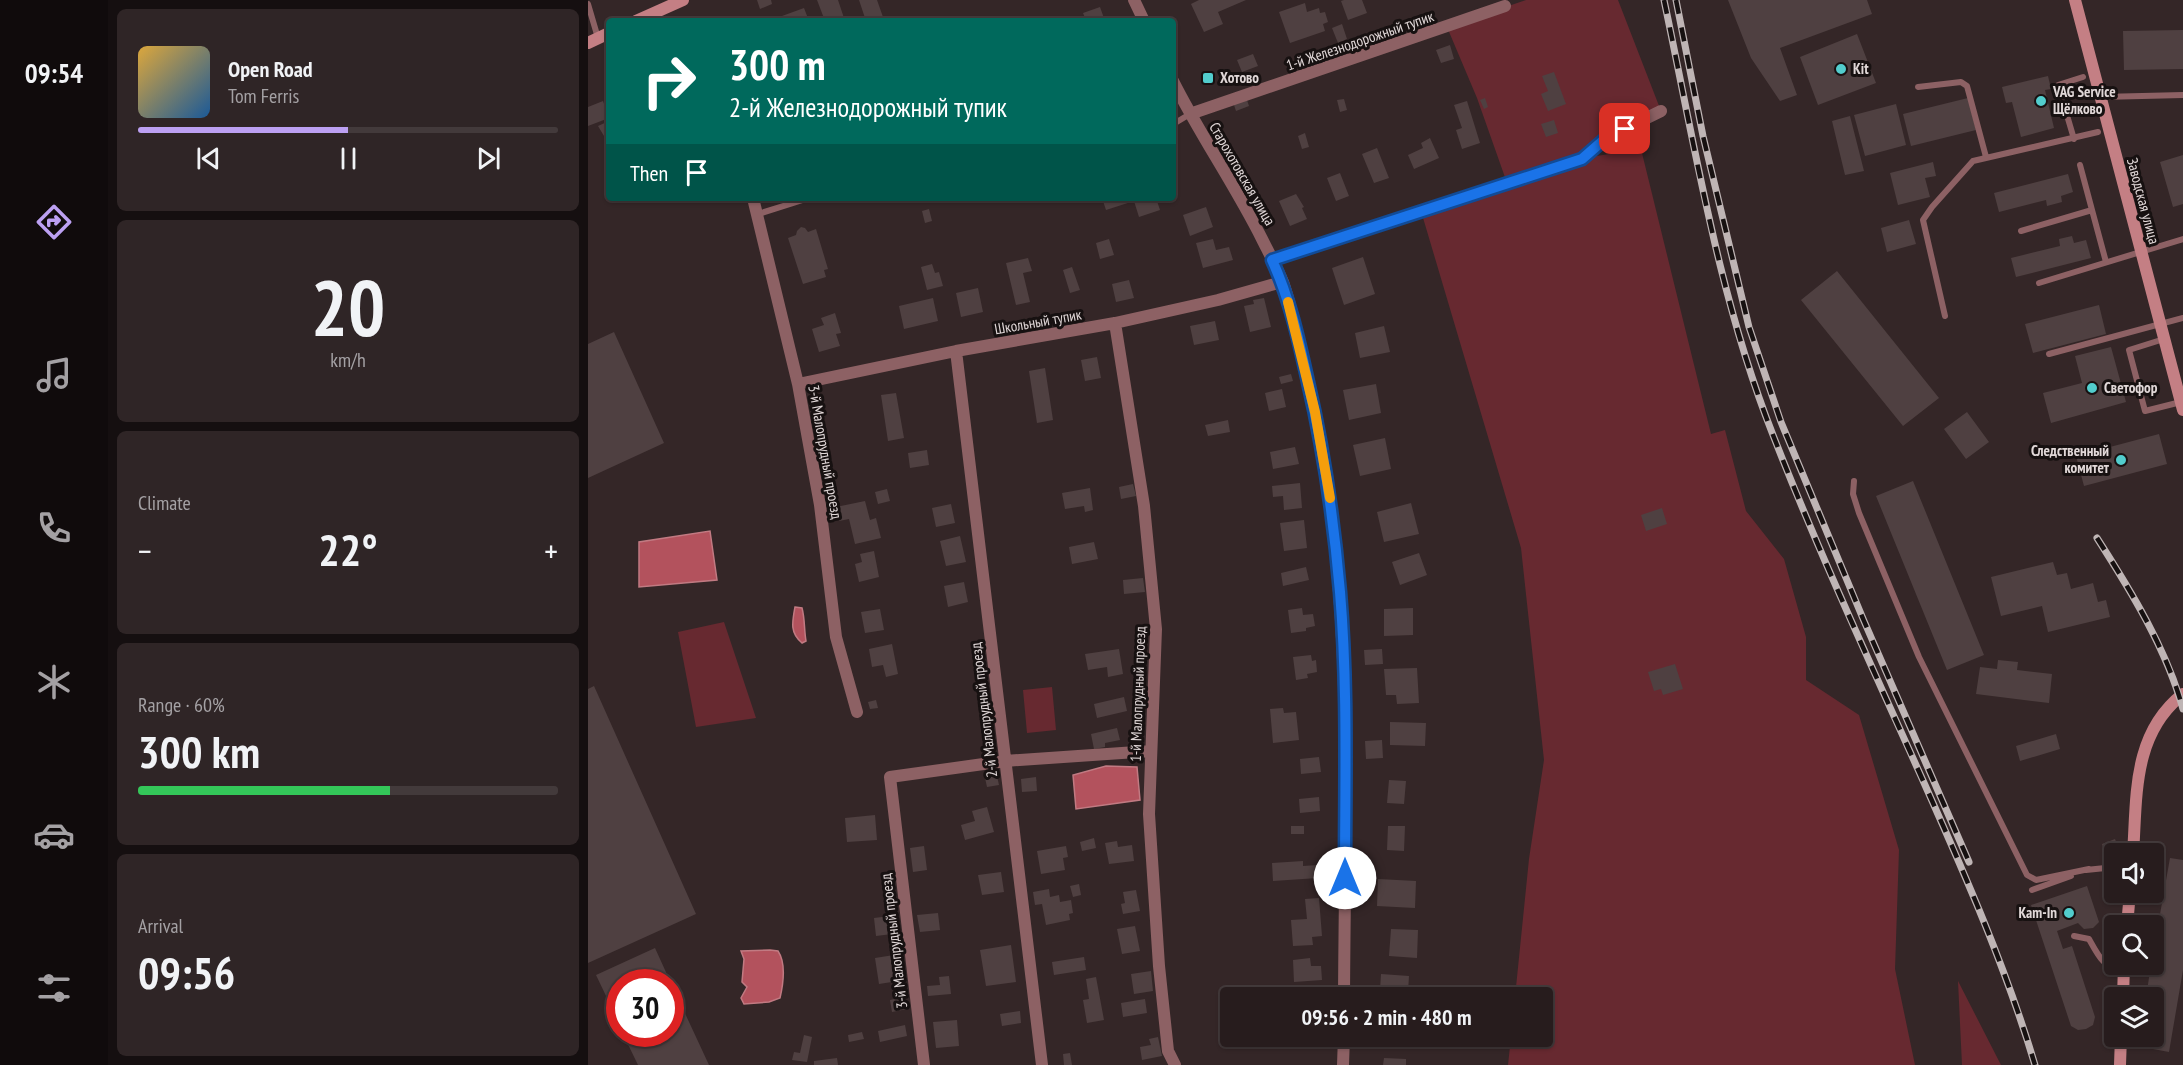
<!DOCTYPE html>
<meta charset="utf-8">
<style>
body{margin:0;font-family:"PT Sans Narrow",sans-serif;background:#2f2526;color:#f1f3f6;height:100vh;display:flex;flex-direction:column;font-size:22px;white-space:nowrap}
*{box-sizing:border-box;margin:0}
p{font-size:20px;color:#a4a1a4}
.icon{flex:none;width:33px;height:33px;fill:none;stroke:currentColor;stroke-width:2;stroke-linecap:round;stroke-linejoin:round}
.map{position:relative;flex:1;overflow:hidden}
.drawer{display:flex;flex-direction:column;gap:9px;padding:9px;background:#150f10;width:480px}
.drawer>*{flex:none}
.guide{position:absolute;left:18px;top:18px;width:570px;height:183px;border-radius:6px;box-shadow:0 2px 4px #0004,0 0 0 2px #433a3b;background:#00695c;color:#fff;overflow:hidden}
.fabs{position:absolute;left:1516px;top:843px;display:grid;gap:12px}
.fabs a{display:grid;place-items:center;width:60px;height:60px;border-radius:6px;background:#271c1d;box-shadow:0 2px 4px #0004,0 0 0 2px #433a3b;font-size:30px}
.speed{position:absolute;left:18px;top:969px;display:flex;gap:12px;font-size:30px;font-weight:700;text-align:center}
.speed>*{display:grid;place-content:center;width:78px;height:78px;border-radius:50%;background:#271c1d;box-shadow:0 2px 4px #0004,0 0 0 2px #433a3b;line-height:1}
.speed .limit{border:9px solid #d22;background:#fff;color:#111}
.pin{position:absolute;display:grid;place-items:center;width:51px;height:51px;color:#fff;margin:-26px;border-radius:12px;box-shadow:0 3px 9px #0006}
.me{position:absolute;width:66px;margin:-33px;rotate:0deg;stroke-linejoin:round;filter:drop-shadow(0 0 4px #0008)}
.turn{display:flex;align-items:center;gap:21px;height:126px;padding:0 24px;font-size:27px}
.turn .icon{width:78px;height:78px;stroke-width:2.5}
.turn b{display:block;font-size:42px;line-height:51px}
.then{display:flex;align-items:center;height:57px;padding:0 24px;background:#0003;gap:12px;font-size:22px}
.big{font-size:45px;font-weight:700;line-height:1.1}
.drawer .widget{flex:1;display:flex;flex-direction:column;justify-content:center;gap:9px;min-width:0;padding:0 21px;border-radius:9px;background:#2f2526}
.drawer .dial{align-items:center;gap:0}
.dial b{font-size:78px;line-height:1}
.song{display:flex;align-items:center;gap:18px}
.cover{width:72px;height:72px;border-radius:9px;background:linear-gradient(135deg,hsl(40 70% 55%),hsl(210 70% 35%))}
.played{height:6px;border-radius:3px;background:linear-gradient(90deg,#bca0f2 50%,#433a3b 50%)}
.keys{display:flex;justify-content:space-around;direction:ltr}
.heat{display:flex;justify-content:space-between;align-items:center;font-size:33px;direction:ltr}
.charge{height:9px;border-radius:4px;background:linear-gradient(90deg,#34c759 60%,#433a3b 0)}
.trip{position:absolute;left:632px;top:987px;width:333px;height:60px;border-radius:6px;background:#271c1d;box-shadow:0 2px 4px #0004,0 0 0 2px #433a3b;font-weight:700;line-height:60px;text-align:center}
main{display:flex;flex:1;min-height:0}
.tabs{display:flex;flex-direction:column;width:108px;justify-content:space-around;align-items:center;background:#100b0c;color:#a4a1a4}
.tabs .icon{width:42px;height:42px}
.tabs .current{color:#bca0f2}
.tabs b{font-size:27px;color:#f1f3f6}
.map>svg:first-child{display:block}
.green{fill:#672930}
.water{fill:#b3525d;stroke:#c17a82;stroke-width:1.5}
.building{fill:#4f4041}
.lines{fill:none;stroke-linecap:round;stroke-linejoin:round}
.lane{stroke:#8d6164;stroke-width:6}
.street{stroke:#8d6164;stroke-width:12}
.secondary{stroke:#c47f84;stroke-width:12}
.rail-casing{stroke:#bfb5b5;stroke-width:7}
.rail{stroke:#171111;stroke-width:4.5;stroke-dasharray:14;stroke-linecap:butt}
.route-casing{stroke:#114b97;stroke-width:15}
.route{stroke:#1a73e8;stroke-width:10}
.slow{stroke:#f59e0b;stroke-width:10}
.poi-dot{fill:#52cdcd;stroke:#171111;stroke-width:2}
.labels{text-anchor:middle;stroke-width:6;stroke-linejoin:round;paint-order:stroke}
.street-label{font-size:15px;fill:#e1d8d8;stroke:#171111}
.poi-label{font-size:15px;font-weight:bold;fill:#e1d8d8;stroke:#171111;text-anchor:start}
</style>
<main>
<nav class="tabs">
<b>09:54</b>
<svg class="icon current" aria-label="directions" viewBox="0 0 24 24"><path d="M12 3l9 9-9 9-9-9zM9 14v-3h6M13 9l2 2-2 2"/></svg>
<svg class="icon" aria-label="music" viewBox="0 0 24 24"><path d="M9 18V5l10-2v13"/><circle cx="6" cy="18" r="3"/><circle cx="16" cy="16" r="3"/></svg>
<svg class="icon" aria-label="phone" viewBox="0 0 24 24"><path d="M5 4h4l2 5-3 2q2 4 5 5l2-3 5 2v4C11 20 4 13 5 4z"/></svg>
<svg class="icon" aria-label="climate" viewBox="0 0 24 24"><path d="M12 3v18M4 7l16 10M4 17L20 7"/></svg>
<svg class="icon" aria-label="car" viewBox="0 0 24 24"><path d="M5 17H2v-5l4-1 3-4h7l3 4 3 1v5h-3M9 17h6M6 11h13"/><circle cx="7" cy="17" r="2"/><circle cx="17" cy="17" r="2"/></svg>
<svg class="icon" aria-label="filters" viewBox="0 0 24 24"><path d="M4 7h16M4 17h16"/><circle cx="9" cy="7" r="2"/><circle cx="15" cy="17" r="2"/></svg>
</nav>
<section class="drawer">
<div class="widget">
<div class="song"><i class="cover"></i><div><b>Open Road</b><p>Tom Ferris</p></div></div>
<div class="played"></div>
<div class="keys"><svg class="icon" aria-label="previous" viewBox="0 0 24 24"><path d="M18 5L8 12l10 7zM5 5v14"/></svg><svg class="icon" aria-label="pause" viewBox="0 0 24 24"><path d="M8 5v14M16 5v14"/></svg><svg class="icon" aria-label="next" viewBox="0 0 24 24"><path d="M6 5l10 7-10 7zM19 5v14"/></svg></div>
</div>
<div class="widget dial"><b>20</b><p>km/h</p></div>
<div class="widget"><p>Climate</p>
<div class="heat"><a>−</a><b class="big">22°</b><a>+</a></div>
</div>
<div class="widget"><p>Range · 60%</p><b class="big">300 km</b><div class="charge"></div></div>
<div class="widget"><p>Arrival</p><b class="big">09:56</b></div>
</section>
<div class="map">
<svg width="1595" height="1065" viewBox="0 0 1595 1065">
<rect width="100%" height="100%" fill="#342627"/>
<!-- green -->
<path class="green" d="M938,0H1030L1073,111L996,158L1053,149L1123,434L1137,430L1158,511L1196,559L1218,637V680L1271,715L1311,850L1307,969L1327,1065H920L923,1037L954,1036V998L927,997L941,859L956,760L933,548L833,211L919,183L889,98L859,27Z
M136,622L168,718L108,727L90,632Z
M464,687L468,730L439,733L435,690Z
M1370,981L1413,1065H1374Z"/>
<!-- water -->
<path class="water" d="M122,531L129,580L51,587V542Z
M207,607L214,608C217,619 216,630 218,641L214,643C202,633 204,623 207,607Z
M518,766L549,767L552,800L488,809L485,775Z
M182,950L190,951C198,963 195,985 192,998L181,1002L156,1004L153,998L159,987L154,982L156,959L153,951Z"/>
<!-- building -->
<path class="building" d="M169,0H183L184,4L172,9Z
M229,0H250L257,21H237Z
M271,0H289L295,17L278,21Z
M611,0H658L630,12L635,24L616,32L603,4Z
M756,0H774L779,13L760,20L753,1Z
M1140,0H1279L1284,14L1192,48L1209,95L1192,101L1163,58Z
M717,3L719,12L731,8L732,13L737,12L740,22L735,24L737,31L702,43L691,12Z
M512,7L517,21H489L497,18L495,13Z
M216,8L221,21H196L194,16Z
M754,24L759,39L750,43L744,28Z
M1595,30V69L1536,70L1535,31Z
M1269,34L1288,83L1230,105L1212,57Z
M862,45L866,59L853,63L848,50Z
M665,54L670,66L654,72L649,60Z
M966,72L978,104L960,111L953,94L960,91L954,76Z
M1460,76L1463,89L1457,90L1466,128L1433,137L1424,102L1418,103L1414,87Z
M658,97L661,106L648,111L645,102Z
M897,98L900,107L896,109L892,100Z
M1380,98L1388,130L1323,146L1315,114Z
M756,99L759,110L752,112L749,100Z
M15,101L21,118L0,126V107Z
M879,101L892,143L874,149L868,130L874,128L866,105Z
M1308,104L1318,145L1277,156L1266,115Z
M1262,116L1276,171L1257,175L1244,121Z
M966,120L970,133L958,137L953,124Z
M21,121V134L16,136L10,126Z
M717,133L721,147L714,149L710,136Z
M842,138L851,158L826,169L820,155L835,148L833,143Z
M789,148L801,178L786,183L774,154Z
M1595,155V204L1585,207L1572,162Z
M1345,162L1348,176L1337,178L1342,197L1310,205L1302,173Z
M752,173L761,196L748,201L739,178Z
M1480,174L1485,192L1473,196L1474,202L1459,206L1458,200L1411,212L1406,193Z
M708,194L716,207L714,208L719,219L702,226L691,201Z
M514,198H568L572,210L551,217L546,201L518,210Z
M618,207L625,227L602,236L595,215Z
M341,209L344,221L337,223L334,211Z
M1321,220L1328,244L1299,252L1293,228Z
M213,227L217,228L220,232L228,229L240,269L236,270L238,277L215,284L200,238L208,235L209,231Z
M1484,236L1486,243L1498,240L1503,258L1428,277L1423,258L1472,246L1471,239Z
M521,239L526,255L512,259L508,243Z
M625,239L628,250L641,247L645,260L615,268L608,243Z
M775,257L787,294L756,305L744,268Z
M440,258L444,271L435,273L442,302L428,305L418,263Z
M344,264L347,273L351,272L355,286L339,290L333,267Z
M484,267L492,290L482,293L475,270Z
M1249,271L1351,398L1315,426L1213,300Z
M541,280L546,298L528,302L524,284Z
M390,288L395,312L373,317L368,293Z
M345,298L350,321L316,329L311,306Z
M676,298L683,327L662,332L656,306L666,304L665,300Z
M1511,305L1518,334L1445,353L1437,324Z
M247,313L253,333L248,334L252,346L231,352L224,329L236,325L233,318Z
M627,321L631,340L606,345L602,326Z
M796,326L802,352L772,358L767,333Z
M26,332L76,443L0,478V344Z
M1523,347L1538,402L1463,423L1455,393L1494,383L1487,356Z
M509,357L513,378L497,381L493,360Z
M457,368L465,420L449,423L441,371Z
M703,374L705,381L693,384L691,377Z
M788,384L793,413L761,420L755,390Z
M694,389L698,407L681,411L677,393Z
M308,393L316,438L300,441L293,395Z
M1379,412L1401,442L1378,459L1356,429Z
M640,420L642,432L620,436L617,425Z
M1571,434L1579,464L1496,486L1488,456Z
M797,438L803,469L772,476L765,445Z
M707,447L711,464L685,469L682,452Z
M339,450L341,465L322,468L320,453Z
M1325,481L1396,655L1359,670L1288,496Z
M712,483L714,508L696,510L695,496L685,497L684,486Z
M545,484L548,496L533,499L531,487Z
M502,488L505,510L497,512L496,506L477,509L474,493Z
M299,489L302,501L290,504L287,492Z
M277,501L282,520L288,518L293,538L267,544L261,519L251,521L248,507Z
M823,503L831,534L796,542L789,512Z
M363,504L367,523L348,527L344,508Z
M1074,508L1079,524L1058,531L1053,515Z
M716,520L719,548L696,551L692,523Z
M372,536L378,562L358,566L352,541Z
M506,542L510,559L484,564L481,547Z
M286,551L291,577L271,582L267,564L274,562L272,554Z
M831,553L839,575L812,585L804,562Z
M1465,562L1469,575L1479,573L1483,589L1505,583L1510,602L1518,600L1522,617L1460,632L1454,606L1413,616L1403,577Z
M718,567L721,580L695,586L693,573Z
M555,578L557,592L536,594L535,580Z
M376,582L380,602L360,607L356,586Z
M714,608L715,615L725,614L727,626L718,628V631L703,633L700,610Z
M825,608V635L796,636V609Z
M292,609L296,630L277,633L273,612Z
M304,644L310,674L298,677L295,665L284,667L281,649Z
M531,649L535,674L520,677L519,667L500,670L497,654Z
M794,649L795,664L777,665L776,650Z
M723,655L724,661L728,660L729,672L719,674L720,678L708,680L705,657Z
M1410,660L1430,662L1429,670L1464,674L1461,703L1388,694L1392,667L1409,669Z
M1087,664L1095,689L1075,695L1073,689L1066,691L1060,672Z
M829,668L831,703L809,704L808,695H798L796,669Z
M6,686L108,914L0,963V689Z
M536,697L539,711L509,718L506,704Z
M288,700L290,708L282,709L280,702Z
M695,708L696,713L708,712L711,740L685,743L682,709Z
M802,722L838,723L837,746L802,745Z
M529,728L532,740L517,743V747L506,749L503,734Z
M1468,734L1472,749L1432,761L1428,746Z
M794,740L795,758L778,759L777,741Z
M731,757L733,772L713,774L712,759Z
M409,776L411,785L399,787L397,778Z
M448,777L449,791L434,792L433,779Z
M801,780L818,781L816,804L799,803Z
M731,797L732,811L712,813L711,799Z
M399,807L406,832L377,840L373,825L387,821L384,811Z
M287,815L289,840L259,842L257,818Z
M703,826H716V834H703Z
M800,826H817L816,851L799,850Z
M506,838L508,848L494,851L492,842Z
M1527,839L1530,847L1516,852L1514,844Z
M529,841L530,847L544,845L546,861L521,864L517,843Z
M336,846L339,870L325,872L322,848Z
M478,846L480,857L475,858L477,870L453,874L449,851Z
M1582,858L1595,860V970L1581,1052L1549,1046L1551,1036H1566V998H1558L1563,964H1566V948Z
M715,861V866L730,865V878L685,881L684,863Z
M413,872L416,892L394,895L390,875Z
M790,879L828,881L827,908L789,906Z
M491,884L493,895L485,897L482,886Z
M1499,886L1511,922L1505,928L1496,929L1490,923L1469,931L1475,949L1484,946L1507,1017L1505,1025L1498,1029L1490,1030L1483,1026L1443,905Z
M461,889L462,897L471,895L472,902L483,900L485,913L481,914L482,920L458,925L454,904L447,905L445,892Z
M548,890L552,911L535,914L533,904L537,903L535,892Z
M731,898L734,936L724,937L725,945L705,946L703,920L719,919L717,899Z
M350,913L352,930L332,932L329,915Z
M302,916L304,934L288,936L286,918Z
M547,926L552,951L534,954L529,929Z
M803,929L830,930L829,958L801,956Z
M423,945L428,982L398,986L392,950Z
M67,948L82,981L121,1065H50L35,1034H82V982H32V1025L8,975Z
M306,955L310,981L291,984L287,958Z
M496,957L498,970L466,975L464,962Z
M722,958L723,966H733L734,980L706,982L705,960Z
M563,971L565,991L546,994L543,974Z
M793,974L821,976L820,992L792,990Z
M361,976L363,994L340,996L339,986L352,985L351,977Z
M508,977L516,1020L499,1023L495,1000L501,999L498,979Z
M317,997L319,1009L304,1012L302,1000Z
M557,999L559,1013L535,1017L533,1003Z
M432,1011L433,1023L414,1026L412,1014Z
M369,1020L371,1046L348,1048L345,1022Z
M317,1025L319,1036L292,1042L290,1031Z
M274,1032L276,1039L261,1042L260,1035Z
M216,1035L224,1037L219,1062L204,1060L206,1052L212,1053Z
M787,1036H816V1042L800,1040L799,1047L786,1045Z
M570,1037L574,1056L554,1060L552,1047L563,1045L561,1039Z
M482,1053L484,1065H476L475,1054Z
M249,1058L250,1065H226V1061Z
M796,1058L818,1059V1065H795Z"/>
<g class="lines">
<!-- lane -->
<path class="lane" d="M0,4L10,38
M1330,87L1373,82L1379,86L1398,157H1397
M1513,97L1595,95
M587,123L602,114
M1486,139L1470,85L1495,77
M1492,165L1504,210
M170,214L221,198
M1433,231L1504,210L1518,262
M1451,283L1595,239
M1357,316L1335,220L1344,207L1385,161L1510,132
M1576,339L1541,350L1557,411L1593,402
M1461,354L1595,318
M1266,481L1265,494L1271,513L1331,657L1439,875L1448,880L1501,869
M1498,870L1527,867
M1444,890L1483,876
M1486,936L1501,939C1511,957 1515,966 1535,973"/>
<!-- street -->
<path class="street" d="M546,0L556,21
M585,81C612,135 647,185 674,239C681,253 689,268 695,282C706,315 713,350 721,384C767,586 757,792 756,998
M602,114L917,6
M165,198L210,384L232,505L248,637L269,712
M684,260L994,159L1018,138L1073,111
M527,323L556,506L568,629L561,814L571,966L580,1051L587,1065
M368,351L454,1065
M210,384L368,351L527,323L630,300L694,282
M336,1065L302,777L417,761L563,751
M755,1065L756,1036"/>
<!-- secondary -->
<path class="secondary" d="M1487,0L1595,410
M48,21L95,0
M0,43L21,33
M1545,854C1549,796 1544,734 1595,694
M1539,926L1542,892
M1535,998L1536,964
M1532,1065L1533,1036"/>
<!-- rail casing -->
<g class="rail-casing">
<path id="rail" d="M1076,0C1107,146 1130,296 1185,435C1231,553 1285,669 1337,785C1378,877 1418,968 1447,1065
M1088,0L1115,136L1161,327L1193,422L1276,621L1381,862
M1509,538C1543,591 1578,648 1595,709"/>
</g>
<!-- rail -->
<use href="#rail" class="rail"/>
</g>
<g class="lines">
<!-- route casing -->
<g class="route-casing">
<path id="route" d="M757,878C757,783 760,687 752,592C746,522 736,451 720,382C711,341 702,299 684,260L994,159L1018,138L1037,129"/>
</g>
<!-- route -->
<use href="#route" class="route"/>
<!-- slow -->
<path class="slow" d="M700,302L727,412L742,498"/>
</g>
<!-- markers -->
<g class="poi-dot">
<circle cx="1253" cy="69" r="6"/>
<rect x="614" y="72" width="12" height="12" rx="3"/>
<circle cx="1453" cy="101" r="6"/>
<circle cx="1504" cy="388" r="6"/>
<circle cx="1533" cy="460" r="6"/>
<circle cx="1481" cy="913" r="6"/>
</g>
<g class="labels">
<!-- street labels -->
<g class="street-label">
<text transform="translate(772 41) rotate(-19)" y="5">1-й Железнодорожный тупик</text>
<text transform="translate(654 174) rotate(60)" y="5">Старохотовская улица</text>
<text transform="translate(1555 201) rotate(75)" y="5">Заводская улица</text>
<text transform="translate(450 322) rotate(-10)" y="5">Школьный тупик</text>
<text transform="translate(237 452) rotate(80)" y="5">3-й Малопрудный проезд</text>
<text transform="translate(550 694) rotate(-88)" y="5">1-й Малопрудный проезд</text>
<text transform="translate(396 710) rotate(-97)" y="5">2-й Малопрудный проезд</text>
<text transform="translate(306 941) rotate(-97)" y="5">3-й Малопрудный проезд</text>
</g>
<!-- poi labels -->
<g class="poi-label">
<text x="1265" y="74">Kit</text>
<text x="632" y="83">Хотово</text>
<text x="1465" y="97">VAG Service<tspan x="1465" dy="17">Щёлково</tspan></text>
<text x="1516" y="393">Светофор</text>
<text x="1521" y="456" text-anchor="end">Следственный<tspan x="1521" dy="17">комитет</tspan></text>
<text x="1469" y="918" text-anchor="end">Kam-In</text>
</g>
</g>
</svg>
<div class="fabs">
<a><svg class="icon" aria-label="sound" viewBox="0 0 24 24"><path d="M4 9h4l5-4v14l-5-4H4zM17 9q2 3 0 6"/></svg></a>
<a><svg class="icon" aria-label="search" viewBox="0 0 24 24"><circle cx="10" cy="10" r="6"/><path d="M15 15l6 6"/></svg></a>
<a><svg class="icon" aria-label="layers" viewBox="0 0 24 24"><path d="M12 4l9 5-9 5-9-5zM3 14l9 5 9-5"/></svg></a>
</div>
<div class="speed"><div class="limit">30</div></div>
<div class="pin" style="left:1037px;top:129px;background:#d93025"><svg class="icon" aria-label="arrive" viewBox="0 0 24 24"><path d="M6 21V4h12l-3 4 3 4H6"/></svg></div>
<svg class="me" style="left:757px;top:878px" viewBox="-20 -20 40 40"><circle r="19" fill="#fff"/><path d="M0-13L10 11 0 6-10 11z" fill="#1a73e8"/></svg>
<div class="trip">09:56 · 2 min · 480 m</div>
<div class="guide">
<div class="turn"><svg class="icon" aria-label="right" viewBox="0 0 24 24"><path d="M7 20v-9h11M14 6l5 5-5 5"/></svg><div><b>300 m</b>2-й Железнодорожный тупик</div></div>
<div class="then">Then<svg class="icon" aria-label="arrive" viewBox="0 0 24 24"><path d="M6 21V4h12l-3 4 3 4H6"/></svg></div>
</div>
</div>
</main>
